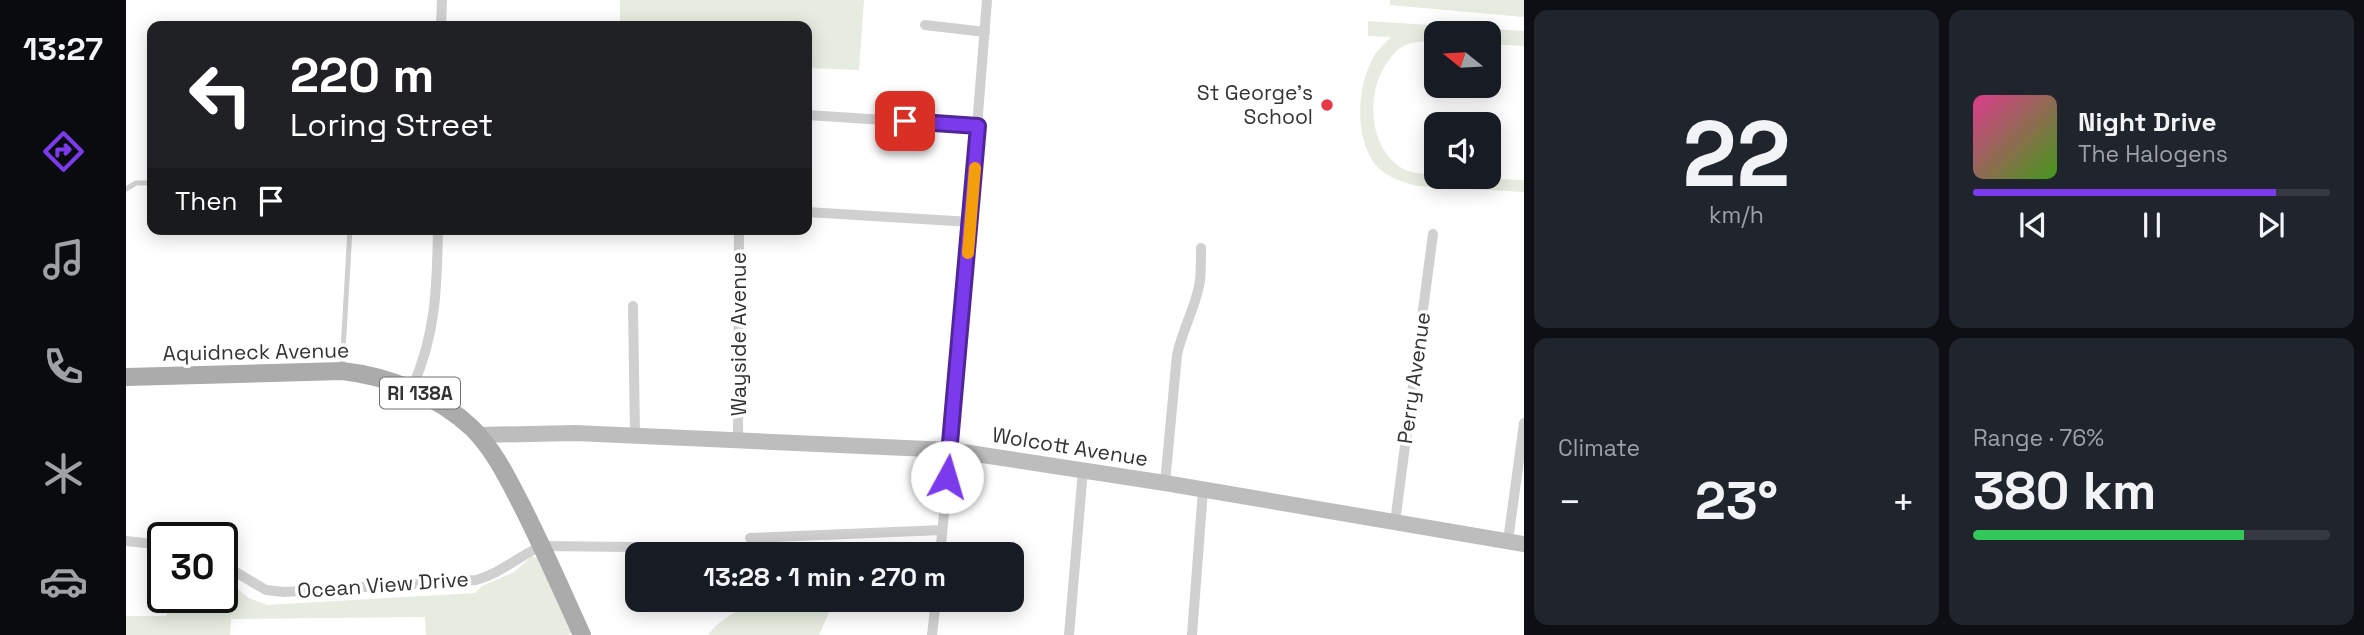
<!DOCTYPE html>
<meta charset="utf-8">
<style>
body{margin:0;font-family:"Space Grotesk",sans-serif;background:#20242c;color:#f1f3f6;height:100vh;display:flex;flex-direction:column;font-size:26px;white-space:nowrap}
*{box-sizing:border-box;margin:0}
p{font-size:23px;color:#9ea1a6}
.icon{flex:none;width:38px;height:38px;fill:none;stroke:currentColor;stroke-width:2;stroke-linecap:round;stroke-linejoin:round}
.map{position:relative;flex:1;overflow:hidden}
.details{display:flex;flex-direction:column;gap:10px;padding:10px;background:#0d0f14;width:840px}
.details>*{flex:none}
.guide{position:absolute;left:21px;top:21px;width:665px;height:214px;border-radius:14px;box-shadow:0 4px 18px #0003;background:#202124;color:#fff;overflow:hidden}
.needle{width:46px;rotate:288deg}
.controls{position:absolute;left:1298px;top:21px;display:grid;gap:14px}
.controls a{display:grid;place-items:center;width:77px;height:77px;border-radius:14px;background:#171b24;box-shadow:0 4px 18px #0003;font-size:35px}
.speed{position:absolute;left:21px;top:522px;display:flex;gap:14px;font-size:35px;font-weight:700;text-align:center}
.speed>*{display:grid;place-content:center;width:91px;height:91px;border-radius:50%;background:#171b24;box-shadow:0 4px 18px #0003;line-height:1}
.speed .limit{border:4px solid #111;border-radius:10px;background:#fff;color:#111}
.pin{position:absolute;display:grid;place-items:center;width:60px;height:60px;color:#fff;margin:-30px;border-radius:14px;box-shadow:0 4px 10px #0006}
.me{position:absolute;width:77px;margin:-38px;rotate:6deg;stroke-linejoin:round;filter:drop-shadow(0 0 5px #0008)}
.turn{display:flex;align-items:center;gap:24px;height:147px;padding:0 28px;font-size:32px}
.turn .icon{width:91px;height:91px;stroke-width:2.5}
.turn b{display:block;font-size:49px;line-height:60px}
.then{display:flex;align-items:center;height:66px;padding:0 28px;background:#0003;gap:14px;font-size:26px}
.big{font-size:52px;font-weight:800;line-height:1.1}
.details .card{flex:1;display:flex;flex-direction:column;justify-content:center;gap:10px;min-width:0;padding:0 24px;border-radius:14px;background:#20242c}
.details .dial{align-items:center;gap:0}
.dial b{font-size:91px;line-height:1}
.song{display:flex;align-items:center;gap:21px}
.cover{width:84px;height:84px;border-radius:10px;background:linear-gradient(135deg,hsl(330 70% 55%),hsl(100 70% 35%))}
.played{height:7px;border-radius:4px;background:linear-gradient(90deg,#7c3aed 85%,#363941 85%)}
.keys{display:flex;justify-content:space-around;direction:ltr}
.heat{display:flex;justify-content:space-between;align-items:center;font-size:38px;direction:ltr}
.charge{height:10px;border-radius:5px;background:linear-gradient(90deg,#34c759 76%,#363941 0)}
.details .tiles{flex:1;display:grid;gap:10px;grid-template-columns:repeat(2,1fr)}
.trip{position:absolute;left:499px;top:542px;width:399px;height:70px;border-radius:14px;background:#171b24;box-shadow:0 4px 18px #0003;font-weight:800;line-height:70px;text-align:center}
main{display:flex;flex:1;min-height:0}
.tab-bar{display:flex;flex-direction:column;width:126px;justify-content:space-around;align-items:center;background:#090b0e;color:#9ea1a6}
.tab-bar .icon{width:49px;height:49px}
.tab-bar .on{color:#7c3aed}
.tab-bar b{font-size:32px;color:#f1f3f6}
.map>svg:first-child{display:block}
.green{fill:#e6ecdf}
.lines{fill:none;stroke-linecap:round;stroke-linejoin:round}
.lane{stroke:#d0d0d0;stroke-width:5}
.street{stroke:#d0d0d0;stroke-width:10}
.secondary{stroke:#bdbdbd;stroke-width:16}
.primary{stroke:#ababab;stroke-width:18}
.route-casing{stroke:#51269a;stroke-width:18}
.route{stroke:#7c3aed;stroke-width:12}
.slow{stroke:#f59e0b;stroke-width:12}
.poi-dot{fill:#e63946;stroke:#fff;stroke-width:2.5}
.labels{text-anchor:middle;stroke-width:7;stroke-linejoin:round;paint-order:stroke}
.shield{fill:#fff;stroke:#707070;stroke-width:2}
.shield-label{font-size:19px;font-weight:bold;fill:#333}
.poi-label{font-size:21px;fill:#333;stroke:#fff;text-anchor:end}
.street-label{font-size:21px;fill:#333;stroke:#fff}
</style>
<main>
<nav class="tab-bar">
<b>13:27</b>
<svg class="icon on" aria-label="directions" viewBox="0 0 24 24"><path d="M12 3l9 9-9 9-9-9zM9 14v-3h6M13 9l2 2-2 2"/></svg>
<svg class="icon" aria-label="music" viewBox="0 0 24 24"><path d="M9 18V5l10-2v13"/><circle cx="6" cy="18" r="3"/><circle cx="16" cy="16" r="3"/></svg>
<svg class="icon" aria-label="phone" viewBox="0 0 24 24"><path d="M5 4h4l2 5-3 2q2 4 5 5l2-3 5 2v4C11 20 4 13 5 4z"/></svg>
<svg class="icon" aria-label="climate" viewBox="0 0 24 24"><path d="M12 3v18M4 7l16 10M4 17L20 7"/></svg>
<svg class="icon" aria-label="car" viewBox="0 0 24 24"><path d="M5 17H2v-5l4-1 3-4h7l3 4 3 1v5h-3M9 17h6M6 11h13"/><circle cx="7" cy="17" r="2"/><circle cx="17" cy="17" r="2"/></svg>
</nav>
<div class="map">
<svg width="1398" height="635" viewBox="0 0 1398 635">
<rect width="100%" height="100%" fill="#fff"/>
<!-- green -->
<path class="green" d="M494,0H738L733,70L681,68V26H523L494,22Z
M1264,0H1398V17L1264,5Z
M1242,21L1398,31V46L1363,44V33H1311V42C1298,41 1285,41 1274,48C1270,50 1266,56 1263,60C1240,88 1241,145 1274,167C1284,174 1299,174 1311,174V177L1398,180V192L1292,186C1276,182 1259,177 1249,164C1228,136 1231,87 1247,58C1251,50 1259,44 1265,37L1242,36Z
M405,557L414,558L447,631L442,635H300L299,617L105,619L104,635H0V616H40L50,597H96V577L123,598L141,605L349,593L356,586L388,572Z
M645,600H678L705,608L693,635H582C596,615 622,605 645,600Z"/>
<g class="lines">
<!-- lane -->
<path class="lane" d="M0,189L10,183H26
M216,368L224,229"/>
<!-- street -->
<path class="street" d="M799,25L859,32
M315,26L316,0
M681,115L852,126
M681,212L845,222
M507,306L509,435
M286,388C310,335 311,287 312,229
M612,440L613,229
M1039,483L1051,355C1056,330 1070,307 1074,281C1075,271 1075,259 1075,248
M1269,522L1307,234
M624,538L816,530
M0,541L37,545
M1382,541L1398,423
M814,555L832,368L861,0
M96,564L140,590L158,592L350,580C376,573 392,556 416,546L595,548
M806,635L810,600
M943,635L957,470
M1066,635L1077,490"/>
<!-- secondary -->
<path class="secondary" d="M352,435L449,433L824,450L1039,483L1398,544"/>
<!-- primary -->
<path class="primary" d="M0,377L216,371C263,376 312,396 346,428C368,450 381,477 395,504C417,547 436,591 456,635"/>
</g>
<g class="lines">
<!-- route casing -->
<g class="route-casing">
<path id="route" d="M779,121L852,126L821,477"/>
</g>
<!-- route -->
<use href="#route" class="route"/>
<!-- slow -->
<path class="slow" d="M842,253L849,168"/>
</g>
<!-- markers -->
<circle class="poi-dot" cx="1201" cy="105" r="7"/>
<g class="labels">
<!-- shield labels -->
<rect class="shield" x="254" y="377.5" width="80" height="31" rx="5"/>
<g class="shield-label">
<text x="294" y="400">RI 138A</text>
</g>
<!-- poi labels -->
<g class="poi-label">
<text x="1187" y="100">St George's<tspan x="1187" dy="24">School</tspan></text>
</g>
<!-- street labels -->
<g class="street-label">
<text transform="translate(613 334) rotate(-90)" y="7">Wayside Avenue</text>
<text transform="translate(130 352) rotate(-1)" y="7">Aquidneck Avenue</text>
<text transform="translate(1288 378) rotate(-82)" y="7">Perry Avenue</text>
<text transform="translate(944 447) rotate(9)" y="7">Wolcott Avenue</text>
<text transform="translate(257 585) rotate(-4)" y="7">Ocean View Drive</text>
</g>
</g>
</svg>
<div class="controls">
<a><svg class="needle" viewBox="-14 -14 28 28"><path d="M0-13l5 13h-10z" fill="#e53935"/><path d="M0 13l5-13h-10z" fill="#9ea1a6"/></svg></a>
<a><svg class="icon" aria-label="sound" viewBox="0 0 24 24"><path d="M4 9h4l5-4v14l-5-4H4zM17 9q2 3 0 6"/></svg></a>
</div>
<div class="speed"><div class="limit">30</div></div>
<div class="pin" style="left:779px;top:121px;background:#d93025"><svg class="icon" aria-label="arrive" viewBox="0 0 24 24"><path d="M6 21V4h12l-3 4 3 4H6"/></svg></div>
<svg class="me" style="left:821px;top:477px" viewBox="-20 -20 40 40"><circle r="19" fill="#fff"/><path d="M0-13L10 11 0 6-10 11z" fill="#7c3aed"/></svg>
<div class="trip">13:28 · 1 min · 270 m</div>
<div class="guide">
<div class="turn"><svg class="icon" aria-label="left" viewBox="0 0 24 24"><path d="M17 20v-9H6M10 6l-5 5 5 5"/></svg><div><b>220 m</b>Loring Street</div></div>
<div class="then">Then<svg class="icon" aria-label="arrive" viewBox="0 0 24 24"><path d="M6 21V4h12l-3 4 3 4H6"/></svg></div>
</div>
</div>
<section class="details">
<div class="tiles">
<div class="card dial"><b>22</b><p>km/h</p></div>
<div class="card">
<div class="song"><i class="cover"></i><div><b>Night Drive</b><p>The Halogens</p></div></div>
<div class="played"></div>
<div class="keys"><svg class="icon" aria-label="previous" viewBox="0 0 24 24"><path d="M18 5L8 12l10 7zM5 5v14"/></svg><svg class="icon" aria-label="pause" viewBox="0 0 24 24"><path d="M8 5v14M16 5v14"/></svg><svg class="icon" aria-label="next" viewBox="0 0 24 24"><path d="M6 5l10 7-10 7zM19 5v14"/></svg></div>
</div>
<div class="card"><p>Climate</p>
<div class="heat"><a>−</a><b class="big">23°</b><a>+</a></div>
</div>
<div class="card"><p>Range · 76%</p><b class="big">380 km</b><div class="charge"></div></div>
</div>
</section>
</main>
